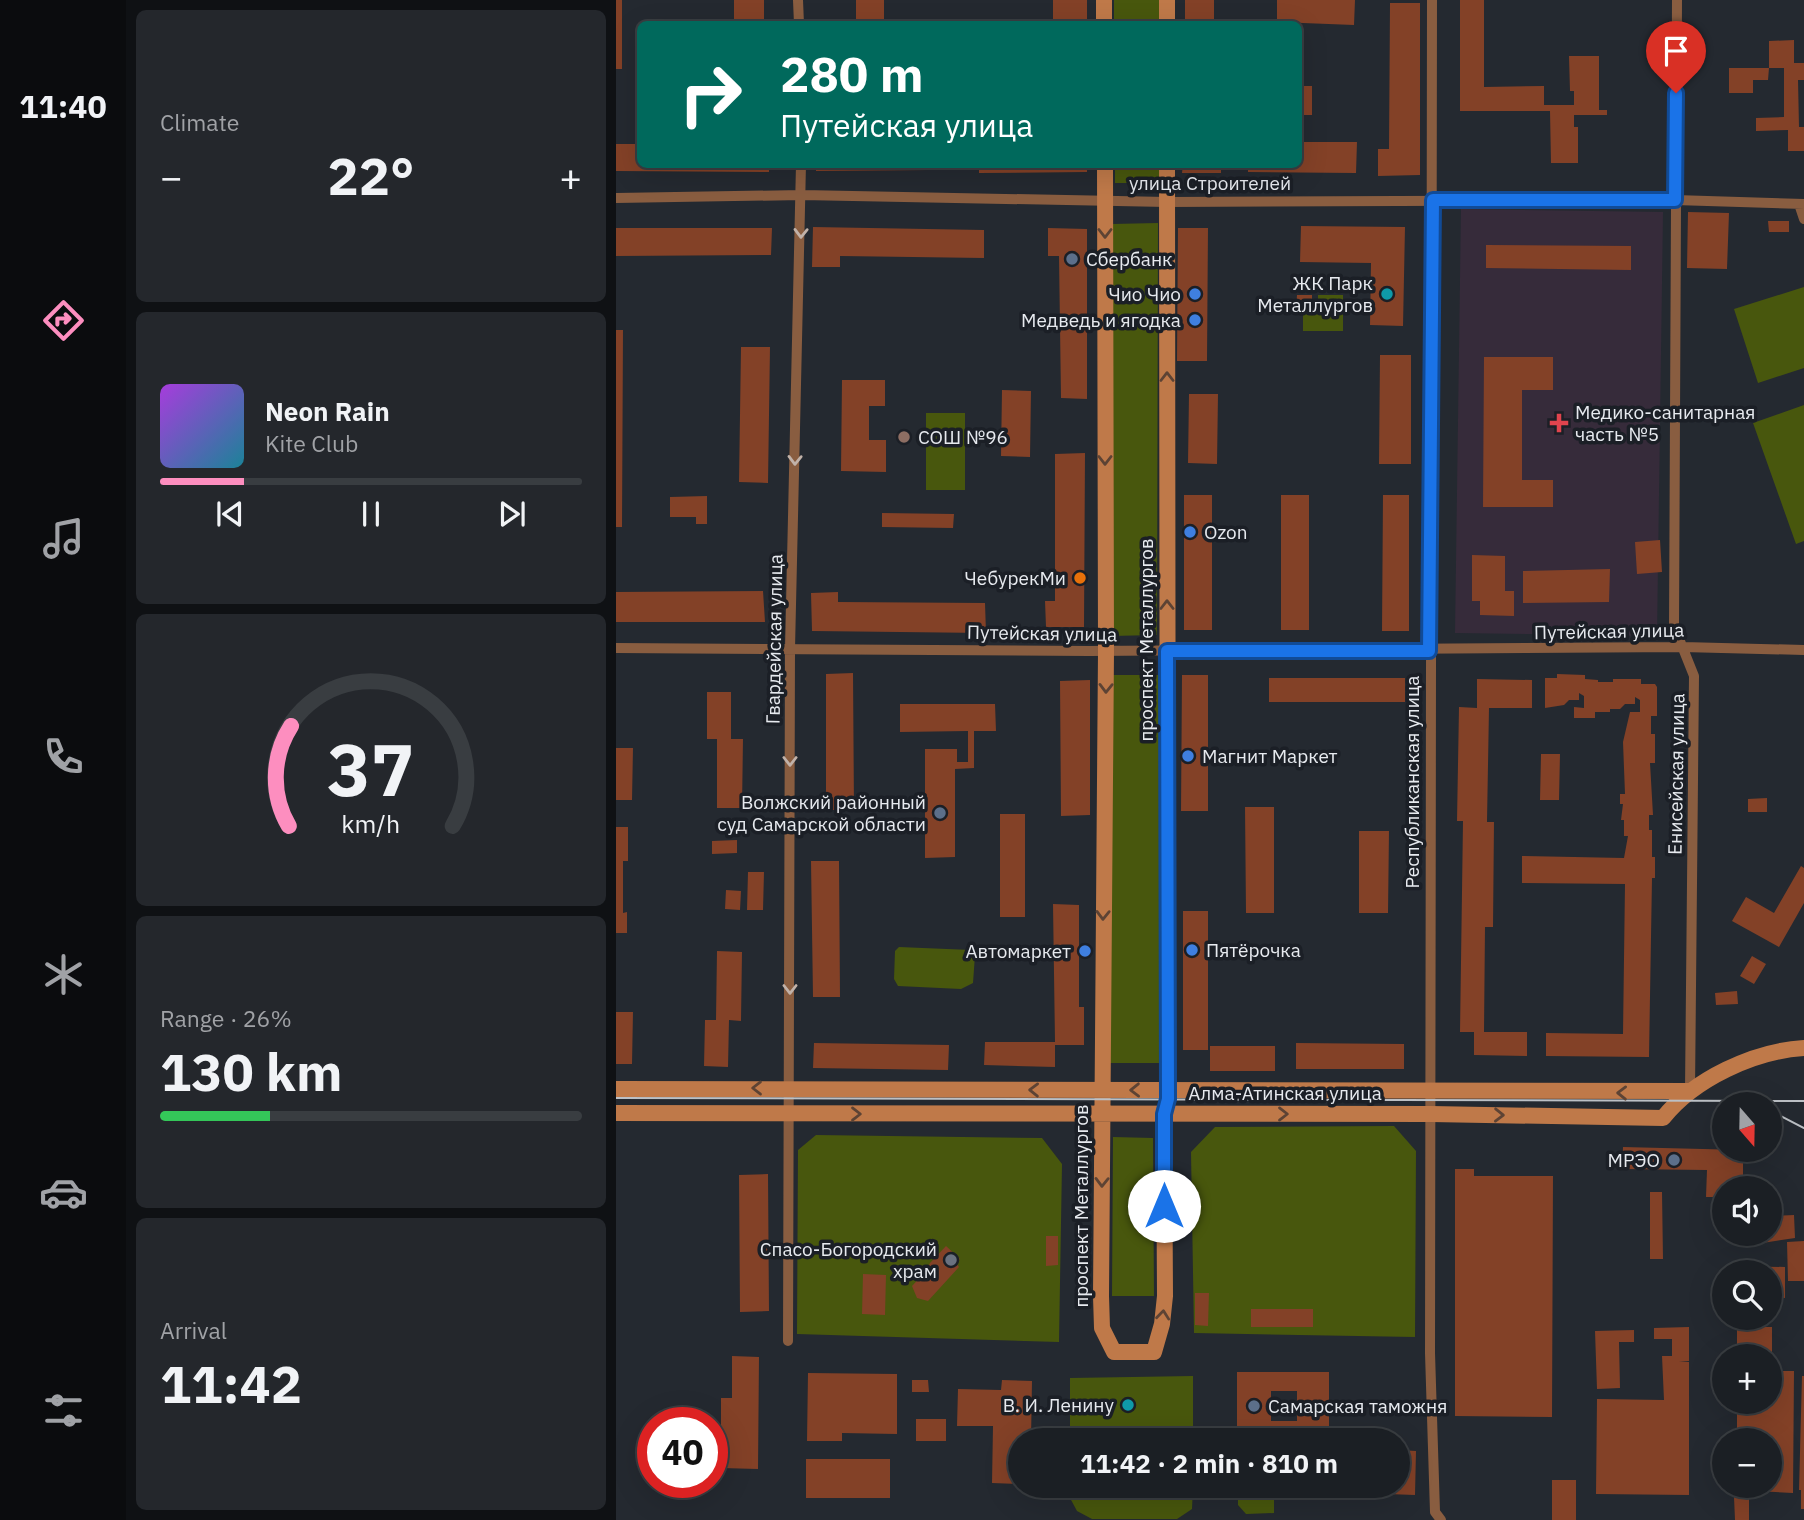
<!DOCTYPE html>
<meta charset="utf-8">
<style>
body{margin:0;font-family:"IBM Plex Sans",sans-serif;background:#24272c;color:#f1f3f6;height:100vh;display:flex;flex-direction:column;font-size:26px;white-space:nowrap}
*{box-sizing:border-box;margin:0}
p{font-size:23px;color:#a0a2a6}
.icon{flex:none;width:38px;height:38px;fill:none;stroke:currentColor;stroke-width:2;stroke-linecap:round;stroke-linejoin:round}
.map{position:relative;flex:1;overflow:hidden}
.details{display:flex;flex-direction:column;gap:10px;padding:10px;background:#0f1114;width:490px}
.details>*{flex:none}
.guide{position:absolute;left:21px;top:21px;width:665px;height:147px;border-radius:10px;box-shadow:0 7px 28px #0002,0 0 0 2px #393d41;background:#00695c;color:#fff;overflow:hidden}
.needle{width:46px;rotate:160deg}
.controls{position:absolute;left:1096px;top:1092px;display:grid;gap:14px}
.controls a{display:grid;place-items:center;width:70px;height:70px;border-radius:50%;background:#1b1f24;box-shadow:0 7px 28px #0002,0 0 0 2px #393d41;font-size:35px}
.speed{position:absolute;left:21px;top:1407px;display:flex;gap:14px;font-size:35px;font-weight:700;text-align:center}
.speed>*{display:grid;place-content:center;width:91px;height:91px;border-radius:50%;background:#1b1f24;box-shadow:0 7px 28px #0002,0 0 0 2px #393d41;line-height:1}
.speed .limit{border:10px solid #d22;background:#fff;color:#111}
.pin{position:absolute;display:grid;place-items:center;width:60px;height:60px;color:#fff;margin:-72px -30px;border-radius:50% 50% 50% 0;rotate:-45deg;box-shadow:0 0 7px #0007}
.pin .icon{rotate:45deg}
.me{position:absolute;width:77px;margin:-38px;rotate:0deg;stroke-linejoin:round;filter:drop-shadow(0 0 5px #0008)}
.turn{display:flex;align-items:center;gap:24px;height:147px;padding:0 28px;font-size:32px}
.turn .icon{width:91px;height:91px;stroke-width:2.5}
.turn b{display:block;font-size:49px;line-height:60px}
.big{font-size:52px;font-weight:800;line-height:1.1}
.details .widget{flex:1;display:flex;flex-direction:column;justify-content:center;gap:10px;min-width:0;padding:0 24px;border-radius:10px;background:#24272c}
.details .dial{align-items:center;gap:0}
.dial svg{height:182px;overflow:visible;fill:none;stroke:#393d41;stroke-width:7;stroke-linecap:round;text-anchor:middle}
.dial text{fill:#f1f3f6;stroke:none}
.song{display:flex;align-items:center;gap:21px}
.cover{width:84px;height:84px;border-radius:10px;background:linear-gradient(135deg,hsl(280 70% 55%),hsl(190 70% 35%))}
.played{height:7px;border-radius:4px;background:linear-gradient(90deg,#fd8ebf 20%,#393d41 20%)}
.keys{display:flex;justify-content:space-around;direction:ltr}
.heat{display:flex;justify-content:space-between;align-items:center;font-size:38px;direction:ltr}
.charge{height:10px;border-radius:5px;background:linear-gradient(90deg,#34c759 26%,#393d41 0)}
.trip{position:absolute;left:392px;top:1428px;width:402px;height:70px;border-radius:35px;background:#1b1f24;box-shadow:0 7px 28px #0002,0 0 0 2px #393d41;font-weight:800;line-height:70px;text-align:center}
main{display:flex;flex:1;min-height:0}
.menu{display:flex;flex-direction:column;width:126px;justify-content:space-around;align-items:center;background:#0b0c0e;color:#a0a2a6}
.menu .icon{width:49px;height:49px}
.menu .on{color:#fd8ebf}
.menu b{font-size:32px;color:#f1f3f6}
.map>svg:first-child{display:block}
.medical{fill:#362b3a}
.green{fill:#48570d}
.building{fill:#834127;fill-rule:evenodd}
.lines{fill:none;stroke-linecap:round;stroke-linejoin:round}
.street{stroke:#895d40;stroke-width:10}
.secondary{stroke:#bf7949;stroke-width:16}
.tram{stroke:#bcc0c5;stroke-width:2}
.oneway{stroke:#c1b2a9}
.oneway2{stroke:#5d4334}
.route-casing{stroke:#114b97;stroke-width:18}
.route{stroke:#1a73e8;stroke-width:12}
.service-dot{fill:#5c6f8a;stroke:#1b1f26;stroke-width:2.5}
.shop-dot{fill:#3f7fe0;stroke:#1b1f26;stroke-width:2.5}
.culture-dot{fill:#0f9aa8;stroke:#1b1f26;stroke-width:2.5}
.health-dot{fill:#e0444e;stroke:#1b1f26;stroke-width:2.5}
.education-dot{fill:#8d6e63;stroke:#1b1f26;stroke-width:2.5}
.food-dot{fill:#e8710a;stroke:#1b1f26;stroke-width:2.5}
.worship-dot{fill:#6b7280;stroke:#1b1f26;stroke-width:2.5}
.labels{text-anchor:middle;stroke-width:7;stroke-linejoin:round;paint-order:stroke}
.street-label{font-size:19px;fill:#e7eaef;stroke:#1b1f26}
.poi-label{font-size:19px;fill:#e7eaef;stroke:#1b1f26;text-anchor:end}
</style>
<main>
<nav class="menu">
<b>11:40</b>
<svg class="icon on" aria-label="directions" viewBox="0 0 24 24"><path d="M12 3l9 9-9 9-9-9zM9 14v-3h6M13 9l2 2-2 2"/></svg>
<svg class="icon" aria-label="music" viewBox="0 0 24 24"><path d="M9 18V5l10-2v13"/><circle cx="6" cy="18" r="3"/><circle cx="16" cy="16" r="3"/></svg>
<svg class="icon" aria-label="phone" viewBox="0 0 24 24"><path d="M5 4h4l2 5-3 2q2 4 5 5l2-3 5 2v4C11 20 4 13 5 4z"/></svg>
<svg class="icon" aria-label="climate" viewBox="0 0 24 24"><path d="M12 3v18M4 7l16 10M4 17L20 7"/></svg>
<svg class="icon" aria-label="car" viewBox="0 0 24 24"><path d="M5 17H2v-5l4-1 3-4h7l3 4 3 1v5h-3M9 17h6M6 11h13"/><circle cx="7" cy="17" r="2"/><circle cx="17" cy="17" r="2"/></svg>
<svg class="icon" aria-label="filters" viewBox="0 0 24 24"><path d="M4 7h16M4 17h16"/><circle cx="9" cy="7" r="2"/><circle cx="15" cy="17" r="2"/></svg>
</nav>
<section class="details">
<div class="widget"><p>Climate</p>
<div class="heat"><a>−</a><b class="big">22°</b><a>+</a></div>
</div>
<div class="widget">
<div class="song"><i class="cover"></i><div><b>Neon Rain</b><p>Kite Club</p></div></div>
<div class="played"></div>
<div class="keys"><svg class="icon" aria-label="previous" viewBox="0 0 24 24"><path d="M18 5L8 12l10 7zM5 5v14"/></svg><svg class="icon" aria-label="pause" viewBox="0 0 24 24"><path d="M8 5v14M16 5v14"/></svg><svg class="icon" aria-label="next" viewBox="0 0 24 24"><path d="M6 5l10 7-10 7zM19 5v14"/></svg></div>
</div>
<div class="widget dial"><svg viewBox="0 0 100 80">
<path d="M14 69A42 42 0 1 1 86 69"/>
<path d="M14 69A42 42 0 0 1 15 25" stroke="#fd8ebf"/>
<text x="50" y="56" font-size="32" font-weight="700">37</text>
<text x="50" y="72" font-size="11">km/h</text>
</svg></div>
<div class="widget"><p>Range · 26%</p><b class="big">130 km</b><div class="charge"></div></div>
<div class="widget"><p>Arrival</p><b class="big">11:42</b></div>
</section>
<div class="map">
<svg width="1188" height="1520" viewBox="0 0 1188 1520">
<rect width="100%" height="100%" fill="#242930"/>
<!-- medical -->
<path class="medical" d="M845,209L1047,212L1041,636L839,633Z"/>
<!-- green -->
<path class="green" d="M498,0H543V24H498Z
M499,165H544V183H499Z
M542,223L541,635L495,636L496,224Z
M1188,287V368L1142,383L1118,309Z
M702,295H727V331H687V312H702Z
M1188,405V541L1180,544L1137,423Z
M310,413H349V490H310Z
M491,675H543L544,1063H492Z
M283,947L355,950L359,955L357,983L345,989L282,986L278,979L279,951Z
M778,1126L800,1151L799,1337L578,1333L575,1152L599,1127Z
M200,1135L426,1138L446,1164L443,1342L181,1334L182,1150Z
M497,1137L537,1138L538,1296H496Z
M577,1376V1440H454V1378Z
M454,1486H577L576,1509L561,1519H476L461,1511L454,1498Z
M658,1497V1513L630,1514L622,1505V1498Z"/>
<!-- building -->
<path class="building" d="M0,0H6V69H0Z
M118,0H148V24H118Z
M240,0H268V24H240Z
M437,0H471V24H437Z
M569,0H598V24H569Z
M661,0H739L738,25L661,22Z
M844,0H868V87L928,86V105H958V91H954L953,56H983V110H991V115H958V127H962V163H935L934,111H844Z
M774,3H804V175L762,176V149H773Z
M1178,40V63H1188V80H1182L1183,127H1188V151H1172V130L1140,131V118L1168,117V68H1153V41Z
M1113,68H1153L1152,80H1137V93H1113Z
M682,86H696V115H682Z
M682,142H741L740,173L632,172V164H682Z
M0,144H24V164H153V172L0,171Z
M200,164H313V170L200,171Z
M363,164H471V172L363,173Z
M567,164H605V173H566Z
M1072,212L1113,213L1111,269L1071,268Z
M1152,221H1173V232H1153Z
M685,226L789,227L787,326L754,325L755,263L684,262Z
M197,227L368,230V258L224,256V267H196Z
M0,228H156L155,255L0,256Z
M432,228L471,229V399L445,398L443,256H432Z
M562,228H592L591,361H561Z
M870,245L1015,246V270L870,268Z
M681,295H696V309H680Z
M0,330H7L6,527H0Z
M125,347H154L152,483L123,482Z
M764,355H795V464H763Z
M868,357H937V390H906V480H937V507H867Z
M226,380H269V406H253V440H270V472L225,471Z
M386,390L415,391L414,457L385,456Z
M573,394H602L601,464L572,463Z
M469,453L468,627H430L429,601H439V454Z
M568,495H596V630H568Z
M665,495H693V630H665Z
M767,495H793V631H766Z
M91,496V524H80V517H54V497Z
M266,513L338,514L337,528L266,527Z
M1044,540L1046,572L1021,574L1019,542Z
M856,555L889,556V591H898V616L864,615V601H856Z
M994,569L993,602L907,603V571Z
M147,591L149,622H0V592Z
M222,592V602L369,603L370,633L196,631L195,593Z
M237,673L238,810H210V674Z
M941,674L969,675V679L982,680V682H997V679H1025V684H1039L1041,687V716H1035V734H1039V763H1034L1037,815H1033V830H1036V857H1039V878H1036L1033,1057L930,1056V1033L1007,1034L1009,884L906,883V856L1008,858L1012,836H1008V820H1005L1007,804H1004V794H1009L1007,742L1014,712H1024V700L1019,697V704H1009L1004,709H994V712H979V718H958V707L968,708V696L963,693V700H953L948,705L929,708V678H941Z
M566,675H592V811H565Z
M653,678H789V702H653Z
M861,679L916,680V708H873L871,822H878L877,927H869L868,1032H911V1056L858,1055V1032H844L847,821H841L843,707L861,708Z
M474,680V815L445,816L444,681Z
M91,692H115V739H127L126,808H101V739H91Z
M284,704H379L380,731H358V768L339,769V857L309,858V749H341V762H352V731L284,732Z
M0,748H17L16,800H0Z
M925,754H944L943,800H924Z
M1151,798V812H1132V799Z
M629,807H658V913H630Z
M384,814H409V917H384Z
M0,827H12V861H7V913L11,912V933H0Z
M743,831H773L772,913H743Z
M121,840V853L96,854V841Z
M195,861H223L224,997H197Z
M1185,866L1188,868V903L1163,947L1116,921L1130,897L1158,913Z
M132,872H148L147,910H131Z
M110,890L125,891L124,910L109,909Z
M437,904L463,905V1007H468V1045H439V1067L368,1065L369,1042H439Z
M567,911H592V1050H567Z
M101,951L126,952L125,1021L113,1020L112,1067L88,1066L89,1020H100Z
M1136,956L1150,964L1138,984L1124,976Z
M1121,991L1122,1004L1100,1005L1099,993Z
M0,1012H17L16,1064H0Z
M198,1043L333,1045L332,1070L197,1068Z
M680,1043L788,1044V1069H680Z
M594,1046H659V1071H594Z
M1096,1126H1108V1143H1101V1136H1096Z
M1007,1147L1127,1150V1188H1108V1197H1090L1091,1170L1006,1169Z
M839,1169H858V1176H937L936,1417L839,1416Z
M152,1174L153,1311L124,1312L123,1175Z
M1034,1192H1046L1047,1259H1034Z
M1178,1215L1179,1238L1140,1244L1139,1234H1153V1216Z
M430,1236H442V1265L430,1266Z
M1188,1241V1281H1172L1171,1242Z
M330,1246L344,1259L340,1263L343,1267L312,1301L301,1298L296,1286L311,1270L314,1273L316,1270L312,1267L314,1263Z
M1121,1266L1169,1267V1298L1158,1297V1312H1153V1272H1121Z
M247,1274L270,1275L269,1315L246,1314Z
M579,1293H593L592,1326L579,1325Z
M635,1309H697V1327H635Z
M1121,1318H1147V1327H1156V1358L1121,1356Z
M1073,1327V1361L1063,1362H1073V1495L980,1494L981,1399L1048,1400L1046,1356H1056V1339H1038V1328Z
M1018,1330V1342H1003L1004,1388L981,1389L979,1331Z
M116,1356L143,1357L142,1469L105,1468V1398H116Z
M1153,1371H1178L1177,1493L1121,1490V1486H1153V1440H1121V1402H1153Z
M621,1372H713V1440H621ZM655,1391H681V1421H655Z
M192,1373L281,1374V1434L226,1433V1441H191Z
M1186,1376H1188V1509H1185V1490H1183Z
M296,1380H312L313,1392H296Z
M386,1380L416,1381L415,1440H404V1484L376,1483L377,1426H341L342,1389L385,1390Z
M300,1419H330V1441H300Z
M782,1450L800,1451L799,1495L771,1494V1486H782Z
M190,1459H274V1498H190Z
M936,1480H960V1520H936Z
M621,1486H714V1495L621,1496Z
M1118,1497H1133V1520H1119Z"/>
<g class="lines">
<!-- street -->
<path class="street" d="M182,0L183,24
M816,0L814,1353L819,1512L825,1520
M1061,0L1058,626L1078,676L1074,1091
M0,198L186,195L551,202L1059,200L1188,204
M1183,204L1188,219
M0,648L473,651L1067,647L1188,650
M172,1341L174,649L185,164"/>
<!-- secondary -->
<path class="secondary" d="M488,0V24
M551,0V24
M489,164L490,651L485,1296L486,1328L498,1352H538L546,1324L549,1296L548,1114L552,1099L551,164
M0,1089L1074,1091
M0,1113L815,1114L1047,1118C1078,1079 1138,1051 1188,1048"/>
<!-- tram -->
<path class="tram" d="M0,1098L1188,1101
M1153,1110L1188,1128"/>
</g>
<!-- one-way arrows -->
<defs><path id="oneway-chevron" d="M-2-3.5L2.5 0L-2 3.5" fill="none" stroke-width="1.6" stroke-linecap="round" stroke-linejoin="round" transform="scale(1.75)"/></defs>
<g class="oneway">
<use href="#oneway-chevron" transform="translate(185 233) rotate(91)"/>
<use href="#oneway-chevron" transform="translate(179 460) rotate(91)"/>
<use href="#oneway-chevron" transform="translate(174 761) rotate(90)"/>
<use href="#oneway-chevron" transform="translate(174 989) rotate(90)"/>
</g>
<g class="oneway2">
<use href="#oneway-chevron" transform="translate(489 233) rotate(90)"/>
<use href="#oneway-chevron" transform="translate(551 377) rotate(-90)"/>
<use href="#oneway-chevron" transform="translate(489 460) rotate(90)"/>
<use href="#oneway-chevron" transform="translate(551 605) rotate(-90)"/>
<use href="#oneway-chevron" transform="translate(490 688) rotate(91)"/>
<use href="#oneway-chevron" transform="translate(487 915) rotate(91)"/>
<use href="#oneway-chevron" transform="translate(141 1088) rotate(180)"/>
<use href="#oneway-chevron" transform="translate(418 1090) rotate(-179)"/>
<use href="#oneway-chevron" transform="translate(519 1090) rotate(179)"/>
<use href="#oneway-chevron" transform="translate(1006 1093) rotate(-179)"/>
<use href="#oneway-chevron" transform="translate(240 1114)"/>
<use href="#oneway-chevron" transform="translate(667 1114)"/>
<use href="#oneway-chevron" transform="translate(883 1115) rotate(1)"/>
<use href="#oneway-chevron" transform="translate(486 1182) rotate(91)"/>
<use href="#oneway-chevron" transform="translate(547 1315) rotate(-84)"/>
</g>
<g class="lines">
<!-- route casing -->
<g class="route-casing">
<path id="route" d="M548,1206V1114L552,1099L551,651H813L817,200H1059L1060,93"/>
</g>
<!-- route -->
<use href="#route" class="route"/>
</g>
<!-- markers -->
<g class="service-dot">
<circle cx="456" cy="259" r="7"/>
<circle cx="324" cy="813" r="7"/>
<circle cx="1058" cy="1160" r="7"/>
<circle cx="638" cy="1406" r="7"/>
</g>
<g class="shop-dot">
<circle cx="579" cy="294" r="7"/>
<circle cx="579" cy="320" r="7"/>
<circle cx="574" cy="532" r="7"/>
<circle cx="572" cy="756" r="7"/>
<circle cx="576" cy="950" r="7"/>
<circle cx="469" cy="951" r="7"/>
</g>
<g class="culture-dot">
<circle cx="771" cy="294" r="7"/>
<circle cx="512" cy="1405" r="7"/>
</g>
<path class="health-dot" d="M939.5 412.5h7v7h7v7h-7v7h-7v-7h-7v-7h7z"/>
<circle class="education-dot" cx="288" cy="437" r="7"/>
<circle class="food-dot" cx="464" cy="578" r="7"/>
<circle class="worship-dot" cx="335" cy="1260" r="7"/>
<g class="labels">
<!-- street labels -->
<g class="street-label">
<text x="594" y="190">улица Строителей</text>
<text transform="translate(993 631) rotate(-1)" y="7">Путейская улица</text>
<text transform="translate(426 633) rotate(1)" y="7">Путейская улица</text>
<text transform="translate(158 639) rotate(-89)" y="7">Гвардейская улица</text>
<text transform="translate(530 640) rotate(-90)" y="7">проспект Металлургов</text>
<text transform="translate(1060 774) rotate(-89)" y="7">Енисейская улица</text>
<text transform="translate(796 782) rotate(-90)" y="7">Республиканская улица</text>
<text x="669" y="1100">Алма-Атинская улица</text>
<text transform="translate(465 1206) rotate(-90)" y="7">проспект Металлургов</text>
</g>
<!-- poi labels -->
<g class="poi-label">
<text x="470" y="266" text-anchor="start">Сбербанк</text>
<text x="757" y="290">ЖК Парк<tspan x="757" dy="22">Металлургов</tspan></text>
<text x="565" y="301">Чио Чио</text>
<text x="565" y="327">Медведь и ягодка</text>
<text x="959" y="419" text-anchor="start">Медико-санитарная<tspan x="959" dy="22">часть №5</tspan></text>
<text x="302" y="444" text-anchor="start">СОШ №96</text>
<text x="588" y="539" text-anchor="start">Ozon</text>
<text x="450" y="585">ЧебурекМи</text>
<text x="586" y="763" text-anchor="start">Магнит Маркет</text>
<text x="310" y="809">Волжский районный<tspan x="310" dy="22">суд Самарской области</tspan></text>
<text x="590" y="957" text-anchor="start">Пятёрочка</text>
<text x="455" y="958">Автомаркет</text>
<text x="1044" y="1167">МРЭО</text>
<text x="321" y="1256">Спасо-Богородский<tspan x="321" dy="22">храм</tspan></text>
<text x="498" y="1412">В. И. Ленину</text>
<text x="652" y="1413" text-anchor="start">Самарская таможня</text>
</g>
</g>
</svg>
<div class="controls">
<a><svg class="needle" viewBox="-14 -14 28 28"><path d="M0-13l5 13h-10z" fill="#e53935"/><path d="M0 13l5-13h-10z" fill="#a0a2a6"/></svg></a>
<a><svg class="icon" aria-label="sound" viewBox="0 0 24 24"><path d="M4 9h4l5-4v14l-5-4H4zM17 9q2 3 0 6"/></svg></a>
<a><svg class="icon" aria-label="search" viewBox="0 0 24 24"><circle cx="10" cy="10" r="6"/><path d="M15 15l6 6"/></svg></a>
<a>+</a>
<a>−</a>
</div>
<div class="speed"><div class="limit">40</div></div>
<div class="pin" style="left:1060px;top:93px;background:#d93025"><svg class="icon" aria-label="arrive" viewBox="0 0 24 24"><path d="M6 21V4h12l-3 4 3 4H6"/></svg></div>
<svg class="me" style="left:548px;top:1206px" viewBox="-20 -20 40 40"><circle r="19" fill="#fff"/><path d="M0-13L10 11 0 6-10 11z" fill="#1a73e8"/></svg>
<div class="trip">11:42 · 2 min · 810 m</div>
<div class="guide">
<div class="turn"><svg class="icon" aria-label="right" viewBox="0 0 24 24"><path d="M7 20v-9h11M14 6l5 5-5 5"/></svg><div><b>280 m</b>Путейская улица</div></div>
</div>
</div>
</main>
